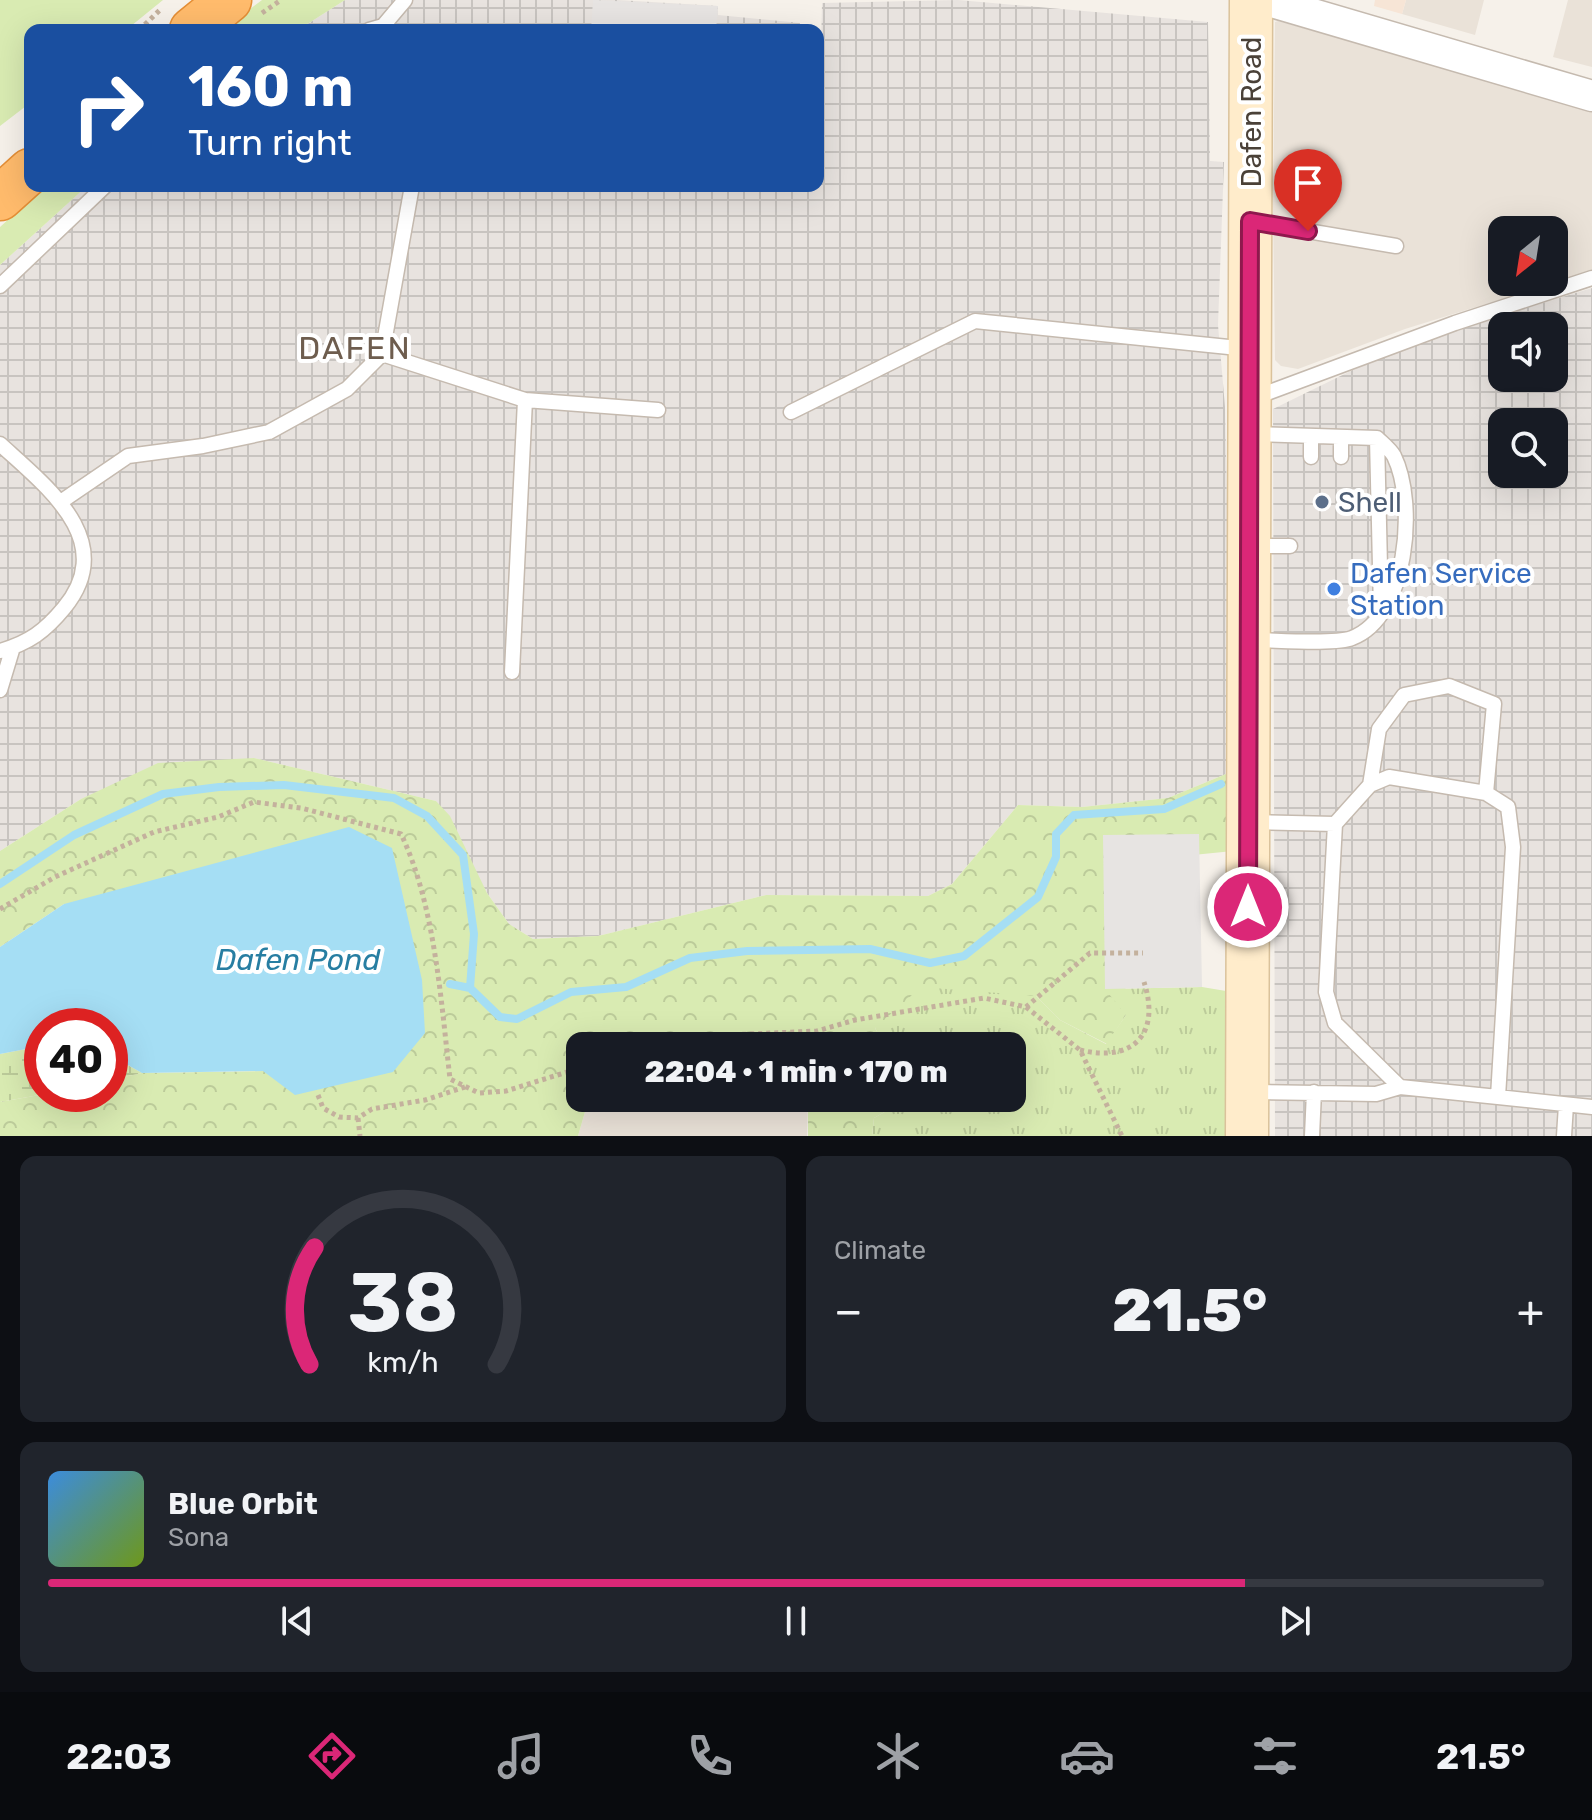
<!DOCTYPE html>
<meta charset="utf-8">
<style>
body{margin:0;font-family:Rubik,sans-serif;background:#20242c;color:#f1f3f6;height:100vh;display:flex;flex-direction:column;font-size:30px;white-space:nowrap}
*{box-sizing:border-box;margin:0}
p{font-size:26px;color:#9ea1a6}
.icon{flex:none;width:44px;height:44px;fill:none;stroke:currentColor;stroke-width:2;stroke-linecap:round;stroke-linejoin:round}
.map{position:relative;height:1136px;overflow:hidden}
.side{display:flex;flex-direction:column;gap:20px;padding:20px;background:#0d0f14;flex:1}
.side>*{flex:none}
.hud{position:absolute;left:24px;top:24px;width:800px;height:168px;border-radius:16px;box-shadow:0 8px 32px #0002;background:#1a4fa0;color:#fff;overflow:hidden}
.needle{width:52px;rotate:210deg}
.controls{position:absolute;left:1488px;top:216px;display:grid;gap:16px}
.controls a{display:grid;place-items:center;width:80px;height:80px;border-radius:16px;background:#171b24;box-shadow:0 8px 32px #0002;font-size:40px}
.speed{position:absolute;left:24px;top:1008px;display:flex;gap:16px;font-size:40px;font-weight:700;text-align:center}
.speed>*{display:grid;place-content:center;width:104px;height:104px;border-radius:50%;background:#171b24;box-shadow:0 8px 32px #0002;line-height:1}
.speed .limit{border:12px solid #d22;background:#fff;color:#111}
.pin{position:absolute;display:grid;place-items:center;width:68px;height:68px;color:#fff;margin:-82px -34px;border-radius:50% 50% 50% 0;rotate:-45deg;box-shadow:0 0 8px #0007}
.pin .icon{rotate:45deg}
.me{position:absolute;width:88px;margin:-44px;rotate:0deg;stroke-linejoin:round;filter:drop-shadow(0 0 6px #0008)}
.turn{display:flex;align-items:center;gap:28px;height:168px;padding:0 32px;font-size:36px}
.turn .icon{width:104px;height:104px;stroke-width:2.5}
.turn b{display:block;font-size:56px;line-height:68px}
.big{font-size:60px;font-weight:800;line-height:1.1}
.side .widget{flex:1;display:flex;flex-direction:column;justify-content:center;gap:12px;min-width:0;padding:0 28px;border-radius:16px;background:#20242c}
.side .dial{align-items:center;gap:0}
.dial svg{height:208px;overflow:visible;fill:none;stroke:#363941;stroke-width:7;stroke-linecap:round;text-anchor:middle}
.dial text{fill:#f1f3f6;stroke:none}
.song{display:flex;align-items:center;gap:24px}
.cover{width:96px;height:96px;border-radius:12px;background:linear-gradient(135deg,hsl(210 70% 55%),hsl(80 70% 35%))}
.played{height:8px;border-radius:4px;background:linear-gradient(90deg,#db2777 80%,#363941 80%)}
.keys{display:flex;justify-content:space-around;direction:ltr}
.heat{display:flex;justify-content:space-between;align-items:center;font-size:44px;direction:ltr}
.side .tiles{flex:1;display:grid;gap:20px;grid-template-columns:1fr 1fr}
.widget:last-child{grid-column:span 2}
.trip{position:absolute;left:566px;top:1032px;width:460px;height:80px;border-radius:16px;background:#171b24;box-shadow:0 8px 32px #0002;font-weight:800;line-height:80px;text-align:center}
.tabs{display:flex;height:128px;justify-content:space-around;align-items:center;background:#090b0e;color:#9ea1a6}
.tabs .icon{width:56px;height:56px}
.tabs .active{color:#db2777}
.tabs b{font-size:36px;color:#f1f3f6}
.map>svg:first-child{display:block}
.residential{fill:#eae2d8;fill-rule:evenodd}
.commercial{fill:#f7e5d6}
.industrial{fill:url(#industrial-grid);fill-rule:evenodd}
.grass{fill:#d9ebb2}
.forest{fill:url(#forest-crowns)}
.wetland{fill:url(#wetland-marsh)}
.park{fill:url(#park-tufts)}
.parking{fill:#e7e4e2}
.water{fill:#a5def4}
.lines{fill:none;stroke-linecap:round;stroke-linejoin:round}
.stream{stroke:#a5def4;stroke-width:8}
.lane-casing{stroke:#c5baaf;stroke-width:17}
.street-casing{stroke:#c5baaf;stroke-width:33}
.secondary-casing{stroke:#dac29b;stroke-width:45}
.highway-casing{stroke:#e48e36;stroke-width:47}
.path{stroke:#c4b19d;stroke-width:5;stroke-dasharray:4 4;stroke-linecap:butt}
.lane{stroke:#fff;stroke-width:14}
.street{stroke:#fff;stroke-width:30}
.secondary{stroke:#ffeccb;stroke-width:42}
.highway{stroke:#ffbb6c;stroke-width:44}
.route-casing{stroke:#8e194d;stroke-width:20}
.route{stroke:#db2777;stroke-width:14}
.service-dot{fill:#5c6f8a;stroke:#fff;stroke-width:3}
.shop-dot{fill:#3f7fe0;stroke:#fff;stroke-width:3}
.labels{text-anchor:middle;stroke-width:8;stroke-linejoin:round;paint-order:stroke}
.street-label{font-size:28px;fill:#4a4138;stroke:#fff}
.service-label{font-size:28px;fill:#4e5e75;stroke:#fff;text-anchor:start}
.shop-label{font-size:28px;fill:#366cbe;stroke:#fff;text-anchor:start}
.water-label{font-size:30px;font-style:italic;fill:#277ea2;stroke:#fff}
.quarter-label{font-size:32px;letter-spacing:2px;fill:#6e5d4e;stroke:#fff}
</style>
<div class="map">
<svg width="1592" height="1136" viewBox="0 0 1592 1136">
<defs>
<pattern id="industrial-grid" width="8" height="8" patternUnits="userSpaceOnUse" patternTransform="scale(2)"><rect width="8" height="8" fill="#e8e3df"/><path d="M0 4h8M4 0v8" fill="none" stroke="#c8c4c0"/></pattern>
<pattern id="forest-crowns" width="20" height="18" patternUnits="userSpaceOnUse" patternTransform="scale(2)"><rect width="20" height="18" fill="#d9ebb2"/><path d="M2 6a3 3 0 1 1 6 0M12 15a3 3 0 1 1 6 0" fill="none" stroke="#bccb9a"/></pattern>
<pattern id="wetland-marsh" width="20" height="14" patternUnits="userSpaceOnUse" patternTransform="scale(2)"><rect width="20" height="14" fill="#d9ebb2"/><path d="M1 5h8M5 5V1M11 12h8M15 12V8" fill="none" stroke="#bccb9a"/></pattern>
<pattern id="park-tufts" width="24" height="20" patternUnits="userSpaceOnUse" patternTransform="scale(2)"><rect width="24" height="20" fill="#d9ebb2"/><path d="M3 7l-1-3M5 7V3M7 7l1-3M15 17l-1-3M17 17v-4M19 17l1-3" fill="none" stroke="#bccb9a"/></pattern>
</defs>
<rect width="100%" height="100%" fill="#f6f1ea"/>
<!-- residential -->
<path class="residential" d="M1406,0H1484L1475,35L1402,14Z
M1568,0H1592V67L1553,57Z
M1278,21L1592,110V271L1405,329L1298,369L1281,366L1275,360L1273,204L1275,22ZM1502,230H1554V282H1502Z
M589,1098H808L807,1136H578Z"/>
<!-- commercial -->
<path class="commercial" d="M1375,0H1406L1402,14L1374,6Z"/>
<!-- industrial -->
<path class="industrial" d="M345,0H618L718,6V15L800,23L799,30H298Z
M958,0L1208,22L1210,161L1224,162L1218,325L1225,407L1228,549L1226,774L1168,798L1082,807L1018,805L952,884L928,896L766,895L598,936L533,939L509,924L487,893L436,801L254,758L81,799L0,851V265L87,186H818L822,3Z
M1592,288V1136H1275L1273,409L1365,364L1468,326ZM1502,326H1554V378H1502ZM1502,422H1554V474H1502Z"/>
<!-- grass -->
<path class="grass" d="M0,0H163L126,30H30V103L0,126Z
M262,0H345L298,30H222Z
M45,186H87L0,265V227Z"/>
<!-- forest -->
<path class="forest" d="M254,758L436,801L450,816L487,893L509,924L533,939L598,936L766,895L928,896L952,884L1018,805L1082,807L1168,798L1226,774L1233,851L1123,862L1126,1015L1107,1044L1060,1020L1036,996L875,1028L885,1046H580V1098H589L578,1136H0V1102L45,1094H110V1080L142,1073L264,1071L64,904L0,947V851L81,799L158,763Z
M808,1098H903L904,1101L874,1118L872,1136H808Z"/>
<!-- wetland -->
<path class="wetland" d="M42,1046V1094H45L0,1102V1054Z
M110,1055L142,1073L110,1080Z"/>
<!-- park -->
<path class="park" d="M921,987L1036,996L1060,1020L1106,1044L1126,1015L1105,989L1202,987L1226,991L1225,1136H872L874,1118L904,1101L903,1098H1012V1046H885L875,1028Z"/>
<!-- parking -->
<path class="parking" d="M593,0L718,6L716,30H591Z
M1199,834L1202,987L1105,989L1103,835Z"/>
<!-- water -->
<path class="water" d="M349,827L392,848L422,980L425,1033L393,1072L295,1095L263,1071L142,1073L110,1055V1026H42V1046L0,1054V947L64,904Z"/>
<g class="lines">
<!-- stream -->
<path class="stream" d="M0,884L74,835L163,794L219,787L284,785L394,798L427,816L463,855L474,934L470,988
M450,984L470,988
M470,988L500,1017L517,1019L571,992L626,987L690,958L747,951L870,949L930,963L964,956L1038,897L1056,857V834L1074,815L1164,809L1221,784"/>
<!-- lane casing -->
<g class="lane-casing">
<path id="lane" d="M369,30L383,26L405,0
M1254,222L1396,246
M0,286L105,186
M382,354L525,400L658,410
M1252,392L1267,393L1455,323L1592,278
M791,412L975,321L1248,349
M1377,438L1381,610
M0,444C47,487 119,541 64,608C45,631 29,643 0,651
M1311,457V436
M1341,457V437
M62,501L128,456L203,446L269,432L347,389L382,354L412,186
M1254,546H1290
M1253,640C1275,640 1335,645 1352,638C1408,617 1417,503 1394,456C1390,449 1382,443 1377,438L1253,434
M512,672L525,400
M0,690L13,647
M1370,785L1379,729L1404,695L1449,686L1494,704L1486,793
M1252,822L1335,824L1370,785L1389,777L1486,793L1508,807L1513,847L1498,1097L1400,1087L1335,1023L1326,992L1335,824
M1251,1092L1376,1094L1400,1087
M1498,1097L1592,1107
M1312,1136L1314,1092
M1564,1136L1566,1105"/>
</g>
<!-- street casing -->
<g class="street-casing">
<path id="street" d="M1265,0L1592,96"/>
</g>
<!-- secondary casing -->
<g class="secondary-casing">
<path id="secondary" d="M1247,1136L1251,0"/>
</g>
<!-- highway casing -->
<g class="highway-casing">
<path id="highway" d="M192,30L229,0
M0,198L30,171"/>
</g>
<!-- path -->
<path class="path" d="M262,13L281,0
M139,30L161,9
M0,909L55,877L154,832L218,817L254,802L301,808L401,834C435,905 441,1001 450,1079L479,1093L506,1091L580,1068
M1026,1007L1080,1050L1122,1136
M631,1046L705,1036L817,1031L855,1020L984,998L1026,1007L1090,953H1143
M1080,1050C1133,1063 1161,1034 1144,982
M318,1095L323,1108L339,1117L358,1118L372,1109L425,1100L465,1087
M358,1118L360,1136"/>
<!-- lane -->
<use href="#lane" class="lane"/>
<!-- street -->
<use href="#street" class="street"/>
<!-- secondary -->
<use href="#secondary" class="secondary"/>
<!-- highway -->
<use href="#highway" class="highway"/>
</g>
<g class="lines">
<!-- route casing -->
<g class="route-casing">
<path id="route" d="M1248,907L1250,221L1308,231"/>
</g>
<!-- route -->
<use href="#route" class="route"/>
</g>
<!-- markers -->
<circle class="service-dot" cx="1322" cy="502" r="8"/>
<circle class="shop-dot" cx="1334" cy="589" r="8"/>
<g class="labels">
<!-- street labels -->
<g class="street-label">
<text transform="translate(1251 112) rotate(-90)" y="10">Dafen Road</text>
</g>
<!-- service labels -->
<g class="service-label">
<text x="1338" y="512">Shell</text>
</g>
<!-- shop labels -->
<g class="shop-label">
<text x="1350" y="583">Dafen Service<tspan x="1350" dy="32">Station</tspan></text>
</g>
<!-- water labels -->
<g class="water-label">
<text x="298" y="970">Dafen Pond</text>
</g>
<!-- quarter labels -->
<g class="quarter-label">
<text x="355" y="359">DAFEN</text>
</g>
</g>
</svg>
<div class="controls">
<a><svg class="needle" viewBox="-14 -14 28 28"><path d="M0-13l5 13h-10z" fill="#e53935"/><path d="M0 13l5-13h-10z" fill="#9ea1a6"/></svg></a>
<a><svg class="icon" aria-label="sound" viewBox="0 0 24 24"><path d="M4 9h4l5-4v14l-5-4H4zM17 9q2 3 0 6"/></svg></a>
<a><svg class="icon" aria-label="search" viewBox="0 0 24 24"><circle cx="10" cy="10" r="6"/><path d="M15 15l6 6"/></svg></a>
</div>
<div class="speed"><div class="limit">40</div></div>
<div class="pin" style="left:1308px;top:231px;background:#d93025"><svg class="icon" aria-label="arrive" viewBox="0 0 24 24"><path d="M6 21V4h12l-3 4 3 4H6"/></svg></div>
<svg class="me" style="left:1248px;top:907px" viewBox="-20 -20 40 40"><circle r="17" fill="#db2777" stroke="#fff" stroke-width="3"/><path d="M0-11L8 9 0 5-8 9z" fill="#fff"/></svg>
<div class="trip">22:04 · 1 min · 170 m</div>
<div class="hud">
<div class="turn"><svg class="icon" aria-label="right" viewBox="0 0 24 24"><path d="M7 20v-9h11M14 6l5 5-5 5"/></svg><div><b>160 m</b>Turn right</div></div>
</div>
</div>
<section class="side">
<div class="tiles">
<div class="widget dial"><svg viewBox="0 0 100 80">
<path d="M14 69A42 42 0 1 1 86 69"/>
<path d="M14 69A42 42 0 0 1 16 24" stroke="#db2777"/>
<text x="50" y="56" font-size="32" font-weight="700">38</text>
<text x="50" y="72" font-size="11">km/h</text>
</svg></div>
<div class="widget"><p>Climate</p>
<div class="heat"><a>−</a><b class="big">21.5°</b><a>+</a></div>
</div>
<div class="widget">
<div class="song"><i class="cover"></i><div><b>Blue Orbit</b><p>Sona</p></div></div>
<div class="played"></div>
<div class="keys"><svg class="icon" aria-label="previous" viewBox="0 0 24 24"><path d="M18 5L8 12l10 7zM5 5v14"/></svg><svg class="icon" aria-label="pause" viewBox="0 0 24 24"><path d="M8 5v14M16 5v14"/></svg><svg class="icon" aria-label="next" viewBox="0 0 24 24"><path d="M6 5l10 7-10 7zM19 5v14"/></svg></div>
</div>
</div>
</section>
<nav class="tabs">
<b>22:03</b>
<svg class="icon active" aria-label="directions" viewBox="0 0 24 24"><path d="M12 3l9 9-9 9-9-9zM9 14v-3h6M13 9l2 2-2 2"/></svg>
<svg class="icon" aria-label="music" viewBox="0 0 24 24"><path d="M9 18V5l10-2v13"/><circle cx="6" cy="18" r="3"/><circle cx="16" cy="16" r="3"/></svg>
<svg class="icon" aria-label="phone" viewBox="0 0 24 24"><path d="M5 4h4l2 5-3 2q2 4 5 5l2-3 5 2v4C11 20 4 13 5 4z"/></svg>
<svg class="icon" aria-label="climate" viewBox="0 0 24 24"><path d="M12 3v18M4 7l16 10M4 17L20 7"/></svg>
<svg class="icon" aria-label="car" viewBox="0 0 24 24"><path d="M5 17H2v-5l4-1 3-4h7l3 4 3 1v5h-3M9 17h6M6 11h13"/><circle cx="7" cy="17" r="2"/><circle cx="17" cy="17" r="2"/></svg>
<svg class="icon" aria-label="filters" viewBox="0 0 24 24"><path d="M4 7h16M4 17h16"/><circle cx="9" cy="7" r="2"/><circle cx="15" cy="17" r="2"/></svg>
<b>21.5°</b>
</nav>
